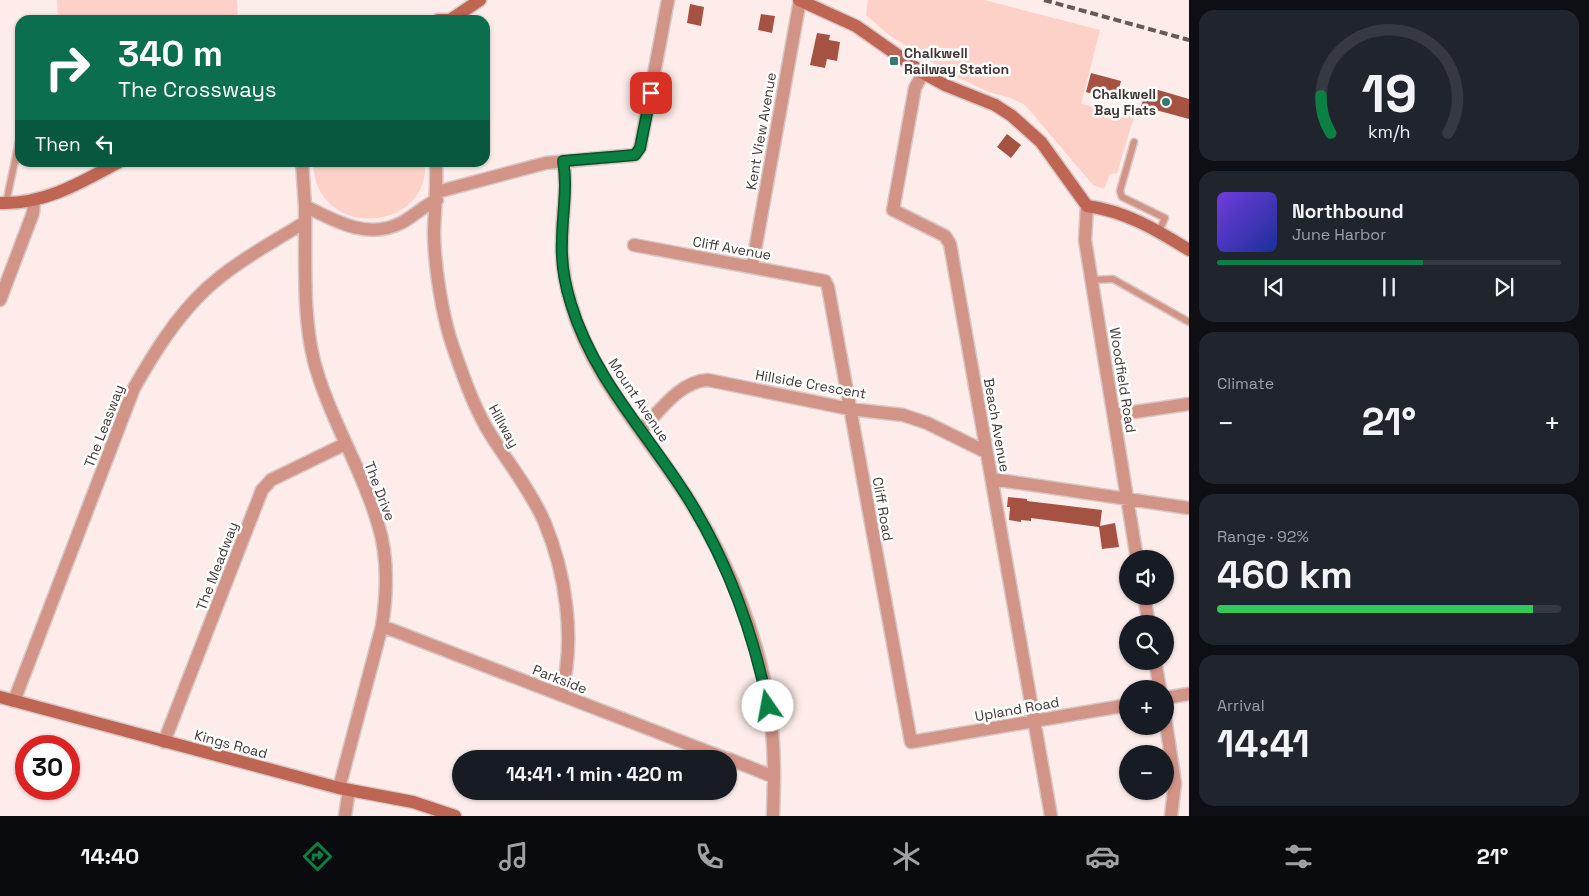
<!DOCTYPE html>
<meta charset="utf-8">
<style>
body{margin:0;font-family:"Space Grotesk",sans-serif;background:#20242c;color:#f1f3f6;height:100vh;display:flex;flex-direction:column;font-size:19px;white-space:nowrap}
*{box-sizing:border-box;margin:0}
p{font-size:16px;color:#9ea1a6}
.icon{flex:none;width:28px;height:28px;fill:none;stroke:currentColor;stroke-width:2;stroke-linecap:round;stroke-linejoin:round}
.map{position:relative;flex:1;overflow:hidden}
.side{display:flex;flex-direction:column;gap:10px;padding:10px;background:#0d0f14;width:400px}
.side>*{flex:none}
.top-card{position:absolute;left:15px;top:15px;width:475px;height:152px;border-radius:15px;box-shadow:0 1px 4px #0004;background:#0b6e4f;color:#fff;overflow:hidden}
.fabs{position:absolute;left:1119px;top:550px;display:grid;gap:10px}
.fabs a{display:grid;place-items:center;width:55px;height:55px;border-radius:50%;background:#171b24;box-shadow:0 1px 4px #0004;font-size:25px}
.speed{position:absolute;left:15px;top:735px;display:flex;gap:10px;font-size:25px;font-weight:700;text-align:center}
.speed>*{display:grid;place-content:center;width:65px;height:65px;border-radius:50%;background:#171b24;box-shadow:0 1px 4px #0004;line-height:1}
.speed .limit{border:8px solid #d22;background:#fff;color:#111}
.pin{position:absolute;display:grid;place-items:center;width:42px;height:42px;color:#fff;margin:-21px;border-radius:10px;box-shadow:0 2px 8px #0006}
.me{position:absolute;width:55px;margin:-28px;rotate:348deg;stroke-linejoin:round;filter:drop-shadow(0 0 4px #0008)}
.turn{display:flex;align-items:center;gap:18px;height:105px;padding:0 20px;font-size:22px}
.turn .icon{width:65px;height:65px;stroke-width:2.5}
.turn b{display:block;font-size:35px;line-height:42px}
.then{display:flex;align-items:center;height:48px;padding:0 20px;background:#0003;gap:10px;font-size:19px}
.big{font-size:38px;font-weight:700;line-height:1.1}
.side .card{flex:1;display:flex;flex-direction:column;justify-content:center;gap:8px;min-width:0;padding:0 18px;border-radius:15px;background:#20242c}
.side .dial{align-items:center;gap:0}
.dial svg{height:130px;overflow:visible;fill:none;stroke:#363941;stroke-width:7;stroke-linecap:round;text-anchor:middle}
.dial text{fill:#f1f3f6;stroke:none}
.song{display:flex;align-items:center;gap:15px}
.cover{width:60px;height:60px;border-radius:8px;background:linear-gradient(135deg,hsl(260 70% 55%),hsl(230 70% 35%))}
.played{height:5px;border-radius:2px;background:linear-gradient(90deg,#0b8043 60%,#363941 60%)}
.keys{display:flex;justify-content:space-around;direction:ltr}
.heat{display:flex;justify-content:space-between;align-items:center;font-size:28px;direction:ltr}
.charge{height:8px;border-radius:4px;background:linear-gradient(90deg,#34c759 92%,#363941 0)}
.trip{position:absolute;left:452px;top:750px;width:285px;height:50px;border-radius:25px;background:#171b24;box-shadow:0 1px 4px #0004;font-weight:700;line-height:50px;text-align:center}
.menu{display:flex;height:80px;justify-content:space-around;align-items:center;background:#090b0e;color:#9ea1a6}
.menu .icon{width:35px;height:35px}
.menu .current{color:#0b8043}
.menu b{font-size:22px;color:#f1f3f6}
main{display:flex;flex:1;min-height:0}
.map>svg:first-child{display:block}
.green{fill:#fed1c8}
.building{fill:#a55242}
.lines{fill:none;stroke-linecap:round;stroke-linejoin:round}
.lane-casing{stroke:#d8c8c5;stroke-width:9}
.street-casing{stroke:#d8c8c5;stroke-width:15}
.secondary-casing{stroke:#d8c8c5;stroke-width:15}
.lane{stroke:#d39488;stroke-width:6}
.street{stroke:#d39488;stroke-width:12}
.secondary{stroke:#be6554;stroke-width:12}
.rail{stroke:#665a57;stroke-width:4;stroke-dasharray:8 4;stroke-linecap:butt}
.route-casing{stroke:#07532c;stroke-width:12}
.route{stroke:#0b8043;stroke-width:9}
.poi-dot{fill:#347a6f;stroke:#fff;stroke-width:2}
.labels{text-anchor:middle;stroke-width:5;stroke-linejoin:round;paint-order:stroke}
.poi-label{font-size:14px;font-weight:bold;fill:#423735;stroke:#fff;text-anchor:start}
.street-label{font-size:14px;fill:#423735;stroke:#fff}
</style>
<main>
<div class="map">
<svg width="1189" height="816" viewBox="0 0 1189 816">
<rect width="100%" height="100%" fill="#fdece9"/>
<!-- green -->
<path class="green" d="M57,0H237L238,20H58Z
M868,0H984L1100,30L1081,104L1134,117L1117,173L1110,174L1104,189L1093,185L1025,105L1011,98L989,92L947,72L889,35L866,15Z
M313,163H425C429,234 315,240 313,163Z"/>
<!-- building -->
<path class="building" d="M690,4L704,7L701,26L687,23Z
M761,14L775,16L772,33L758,30Z
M817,33L830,35L829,40L840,42L837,61L827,59L825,68L810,65Z
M1091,73L1121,81L1116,101L1086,92Z
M1148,87L1189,99V119L1141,106Z
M1007,134L1021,145L1011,158L997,147Z
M1008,497L1027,499V501L1102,510L1100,526L1115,523L1119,547L1102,549L1099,527L1031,518V521L1021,520V522L1009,520L1010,507H1007Z"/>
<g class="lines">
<!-- lane casing -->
<g class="lane-casing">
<path id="lane" d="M1134,142L1120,191L1122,197L1165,218L1159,231
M6,203L20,137
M1093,280L1113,279L1189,322"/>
</g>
<!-- street casing -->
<g class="street-casing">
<path id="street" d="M923,73L915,88L893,210L945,236L950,244L1051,816
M563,161C568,187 562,215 562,240C561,261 565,284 571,304C591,376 645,433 685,494C729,561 762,642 771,722C775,753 774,785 773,816
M302,162L305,206C335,221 367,240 401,223C413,217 423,206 437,200
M436,162C437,185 435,208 434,231C434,263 442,316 453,347C462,373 472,402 486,427C504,458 529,487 544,521C566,573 576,640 561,695
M437,192L546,163L635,155L640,148L668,0
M305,206C306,256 302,314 314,361C329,418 362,468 378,524C388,555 387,594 382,626L339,788
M1087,206L1085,240L1137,559
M634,245L825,281L828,287L911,742L1128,705
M752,267L800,0
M0,300L33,213L34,200
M1114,415L1189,404
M641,430C660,411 680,381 708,380L850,409L903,415L927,423L986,452
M992,479L1189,508
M1144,596L1149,624
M382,626L727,759
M1155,661L1160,689
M1165,698L1189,694
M14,701L134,388C154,353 176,317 206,289C235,262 272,243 305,222
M1165,717L1175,783L1171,816
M164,742L262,490L271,480L345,444
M729,759L774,777
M345,816L349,790"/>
</g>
<!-- secondary casing -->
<g class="secondary-casing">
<path id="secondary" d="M799,0L856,26L923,73L945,85L995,105L1012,116L1041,142L1087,206C1125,211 1157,230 1189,250
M438,20H451
M450,20L480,0
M0,203C44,205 82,182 119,162
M0,697L339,788L413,802L455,816"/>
</g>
<!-- lane -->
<use href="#lane" class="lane"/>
<!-- street -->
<use href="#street" class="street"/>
<!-- secondary -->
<use href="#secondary" class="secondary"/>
<!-- rail -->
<path class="rail" d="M1044,0L1189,40"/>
</g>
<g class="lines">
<!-- route casing -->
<g class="route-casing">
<path id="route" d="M651,93L640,148L635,155L563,161C568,187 562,215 562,241C561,261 565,285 571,304C593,377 646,432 686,495C727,560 753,631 768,706"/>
</g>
<!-- route -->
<use href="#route" class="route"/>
</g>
<!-- markers -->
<g class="poi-dot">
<rect x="889" y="56" width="10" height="10" rx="2.5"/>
<circle cx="1166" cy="102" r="5"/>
</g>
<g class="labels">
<!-- poi labels -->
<g class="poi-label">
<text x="904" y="58">Chalkwell<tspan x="904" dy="16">Railway Station</tspan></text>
<text x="1156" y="99" text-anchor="end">Chalkwell<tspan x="1156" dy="16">Bay Flats</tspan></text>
</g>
<!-- street labels -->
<g class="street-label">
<text transform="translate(761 131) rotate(-80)" y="5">Kent View Avenue</text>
<text transform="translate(732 248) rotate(10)" y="5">Cliff Avenue</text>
<text transform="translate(1123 380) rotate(81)" y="5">Woodfield Road</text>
<text transform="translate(811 384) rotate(10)" y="5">Hillside Crescent</text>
<text transform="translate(639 400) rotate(56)" y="5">Mount Avenue</text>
<text transform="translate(997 425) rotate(80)" y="5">Beach Avenue</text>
<text transform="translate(104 426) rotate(-69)" y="5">The Leasway</text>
<text transform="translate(504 426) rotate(61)" y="5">Hillway</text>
<text transform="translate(380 491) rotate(69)" y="5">The Drive</text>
<text transform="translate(883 509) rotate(80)" y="5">Cliff Road</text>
<text transform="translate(217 566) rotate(-69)" y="5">The Meadway</text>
<text transform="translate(560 679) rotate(21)" y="5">Parkside</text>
<text transform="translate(1017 709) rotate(-10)" y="5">Upland Road</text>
<text transform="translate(231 744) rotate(15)" y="5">Kings Road</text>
</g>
</g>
</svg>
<div class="fabs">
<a><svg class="icon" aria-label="sound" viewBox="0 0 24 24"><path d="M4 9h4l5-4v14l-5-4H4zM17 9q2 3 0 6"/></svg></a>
<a><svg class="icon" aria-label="search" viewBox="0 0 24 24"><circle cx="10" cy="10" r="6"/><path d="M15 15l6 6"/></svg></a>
<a>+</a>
<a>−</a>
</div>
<div class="speed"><div class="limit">30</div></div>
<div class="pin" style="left:651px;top:93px;background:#d93025"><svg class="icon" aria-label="arrive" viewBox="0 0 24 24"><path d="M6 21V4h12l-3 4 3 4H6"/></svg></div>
<svg class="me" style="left:768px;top:706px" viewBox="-20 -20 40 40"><circle r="19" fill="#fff"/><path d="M0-13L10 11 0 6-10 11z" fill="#0b8043"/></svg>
<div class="trip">14:41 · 1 min · 420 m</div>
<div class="top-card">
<div class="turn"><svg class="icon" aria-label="right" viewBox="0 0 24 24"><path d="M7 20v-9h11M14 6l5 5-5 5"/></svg><div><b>340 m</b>The Crossways</div></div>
<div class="then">Then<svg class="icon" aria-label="left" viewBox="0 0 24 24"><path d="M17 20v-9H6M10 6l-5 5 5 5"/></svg></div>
</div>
</div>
<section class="side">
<div class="card dial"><svg viewBox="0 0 100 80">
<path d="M14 69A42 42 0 1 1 86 69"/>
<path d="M14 69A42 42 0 0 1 8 46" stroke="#0b8043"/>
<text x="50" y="56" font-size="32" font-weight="700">19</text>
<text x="50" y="72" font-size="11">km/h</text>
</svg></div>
<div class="card">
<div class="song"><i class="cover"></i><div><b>Northbound</b><p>June Harbor</p></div></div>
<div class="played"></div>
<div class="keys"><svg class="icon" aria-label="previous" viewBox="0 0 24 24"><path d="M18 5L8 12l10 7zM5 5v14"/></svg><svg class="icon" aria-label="pause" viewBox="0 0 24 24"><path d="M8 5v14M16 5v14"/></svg><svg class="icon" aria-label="next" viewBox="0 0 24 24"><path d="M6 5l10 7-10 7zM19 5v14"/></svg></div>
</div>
<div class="card"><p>Climate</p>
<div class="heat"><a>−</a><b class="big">21°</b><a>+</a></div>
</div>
<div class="card"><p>Range · 92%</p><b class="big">460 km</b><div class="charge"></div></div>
<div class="card"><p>Arrival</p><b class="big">14:41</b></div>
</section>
</main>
<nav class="menu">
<b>14:40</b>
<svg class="icon current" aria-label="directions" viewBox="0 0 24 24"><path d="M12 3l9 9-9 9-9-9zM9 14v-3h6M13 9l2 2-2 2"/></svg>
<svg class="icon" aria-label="music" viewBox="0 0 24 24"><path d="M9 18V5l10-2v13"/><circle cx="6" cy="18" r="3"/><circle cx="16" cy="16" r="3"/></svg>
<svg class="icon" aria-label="phone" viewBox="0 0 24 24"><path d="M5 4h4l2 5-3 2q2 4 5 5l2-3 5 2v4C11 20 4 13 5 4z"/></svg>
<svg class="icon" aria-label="climate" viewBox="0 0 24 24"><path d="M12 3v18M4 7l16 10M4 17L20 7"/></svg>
<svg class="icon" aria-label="car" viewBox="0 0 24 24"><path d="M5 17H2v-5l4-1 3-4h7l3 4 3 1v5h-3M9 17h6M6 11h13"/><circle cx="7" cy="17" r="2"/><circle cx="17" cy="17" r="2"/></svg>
<svg class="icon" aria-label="filters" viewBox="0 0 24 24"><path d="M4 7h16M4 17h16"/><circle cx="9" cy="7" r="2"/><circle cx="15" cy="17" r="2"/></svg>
<b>21°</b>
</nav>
